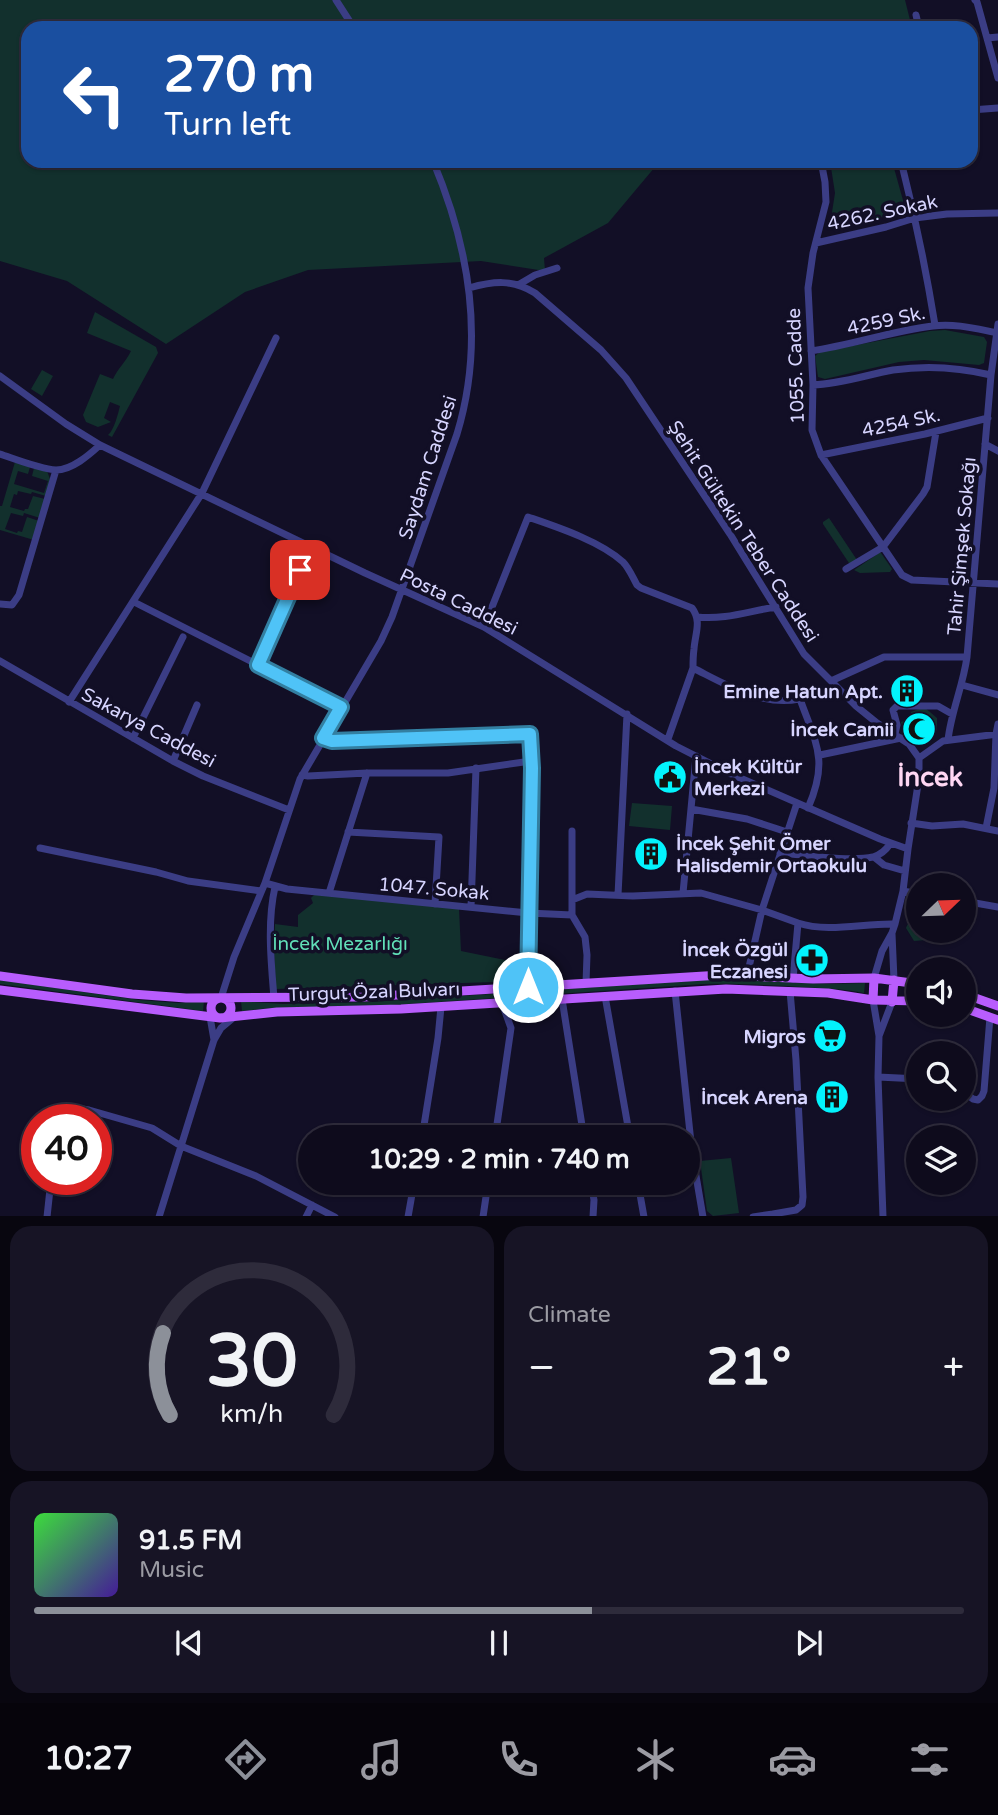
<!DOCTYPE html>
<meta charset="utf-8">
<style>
body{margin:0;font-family:"Varela Round",sans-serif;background:#171425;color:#f1f3f6;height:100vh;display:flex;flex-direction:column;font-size:26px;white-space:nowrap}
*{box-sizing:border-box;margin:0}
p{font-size:23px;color:#9b9ba3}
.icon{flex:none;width:38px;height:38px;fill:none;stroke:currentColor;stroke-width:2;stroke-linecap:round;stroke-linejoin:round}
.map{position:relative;height:1216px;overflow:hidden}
.sheet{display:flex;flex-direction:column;gap:10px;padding:10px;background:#08060f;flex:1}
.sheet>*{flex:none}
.banner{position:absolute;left:21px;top:21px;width:957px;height:147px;border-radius:21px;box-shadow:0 2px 5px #0004,0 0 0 2px #2e2b3b;background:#1a4fa0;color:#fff;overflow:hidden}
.needle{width:46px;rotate:67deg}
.fabs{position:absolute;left:906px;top:873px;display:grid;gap:14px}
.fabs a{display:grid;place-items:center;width:70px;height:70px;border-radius:50%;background:#0e0b1c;box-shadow:0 2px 5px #0004,0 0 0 2px #2e2b3b;font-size:35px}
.speed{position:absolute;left:21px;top:1104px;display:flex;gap:14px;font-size:35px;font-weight:700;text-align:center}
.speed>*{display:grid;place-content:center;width:91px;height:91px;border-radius:50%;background:#0e0b1c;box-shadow:0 2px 5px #0004,0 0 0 2px #2e2b3b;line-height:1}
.speed .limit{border:10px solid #d22;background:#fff;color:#111}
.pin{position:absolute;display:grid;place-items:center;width:60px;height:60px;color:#fff;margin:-30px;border-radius:14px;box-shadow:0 4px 10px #0006}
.me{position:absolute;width:77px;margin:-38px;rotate:0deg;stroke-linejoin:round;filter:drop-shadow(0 0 5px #0008)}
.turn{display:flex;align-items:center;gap:24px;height:147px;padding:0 28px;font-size:32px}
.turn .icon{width:91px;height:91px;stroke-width:2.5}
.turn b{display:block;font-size:49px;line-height:60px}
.big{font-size:52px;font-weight:700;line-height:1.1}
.sheet .card{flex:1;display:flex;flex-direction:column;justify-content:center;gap:10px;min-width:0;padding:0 24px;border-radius:21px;background:#171425}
.sheet .dial{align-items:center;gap:0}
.dial svg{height:182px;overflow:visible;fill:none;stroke:#2e2b3b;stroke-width:7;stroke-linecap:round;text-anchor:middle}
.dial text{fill:#f1f3f6;stroke:none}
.song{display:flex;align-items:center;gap:21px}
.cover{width:84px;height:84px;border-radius:10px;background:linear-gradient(135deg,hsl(120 70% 55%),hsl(260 70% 35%))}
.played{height:7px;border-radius:4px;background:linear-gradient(90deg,#8c9099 60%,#2e2b3b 60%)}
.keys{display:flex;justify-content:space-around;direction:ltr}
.heat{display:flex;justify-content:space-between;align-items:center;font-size:38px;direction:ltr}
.sheet .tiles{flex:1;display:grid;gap:10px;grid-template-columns:1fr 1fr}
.card:last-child{grid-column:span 2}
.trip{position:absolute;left:298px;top:1125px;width:402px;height:70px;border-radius:35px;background:#0e0b1c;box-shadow:0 2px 5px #0004,0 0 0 2px #2e2b3b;font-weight:700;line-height:70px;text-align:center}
.menu{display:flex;height:112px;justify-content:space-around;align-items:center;background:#06040b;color:#9b9ba3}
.menu .icon{width:49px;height:49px}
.menu .current{color:#8c9099}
.menu b{font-size:32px;color:#f1f3f6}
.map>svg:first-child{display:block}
.green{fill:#12302d}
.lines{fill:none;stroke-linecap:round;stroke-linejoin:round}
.minor{stroke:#3b3d85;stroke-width:7}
.major{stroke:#b85dfd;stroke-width:9}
.route-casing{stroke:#337fa1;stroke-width:18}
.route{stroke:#4fc3f7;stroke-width:12}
.labels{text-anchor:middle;stroke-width:7;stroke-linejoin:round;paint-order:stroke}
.street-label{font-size:19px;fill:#d7d5ff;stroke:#120f26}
.poi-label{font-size:19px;font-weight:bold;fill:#d7d5ff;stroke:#120f26;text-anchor:end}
.park-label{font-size:19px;fill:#61dfb8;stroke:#120f26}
.district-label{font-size:26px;font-weight:bold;fill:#ffd7f3;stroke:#120f26}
</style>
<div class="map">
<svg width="998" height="1217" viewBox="0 0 998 1217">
<rect width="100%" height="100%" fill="#120f26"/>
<!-- green -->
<path class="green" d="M0,0H905L912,28H28V161H660L608,223L544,258L545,271L481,261L308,270L245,292L166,344L67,281L0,261Z
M830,161H892L906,211L836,230L830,225L835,193Z
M95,312L156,347L158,353L112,437L108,435C114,430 118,414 120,406L110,402L104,418L111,422L98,427L86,422L83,415L100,374L113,379C118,368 125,363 131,351L87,333Z
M945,330L984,337L987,342L984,363L979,365L924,360L899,362L825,379L818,377L815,356L820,352L930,331Z
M42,370L53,376L42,396L31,389Z
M15,462L30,467L28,474L18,471L14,484L44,493L48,481L32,476L34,468L47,471L50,479L46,496L32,492L31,494L18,491L17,495L14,494L10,507L24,511L25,509H28L33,496L45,499L40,518L24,513L23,516L11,513L5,529L17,533L18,531L22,532L27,517L39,521L34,540L0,530V506H2Z
M829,518L857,560L851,563H849L823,524V522Z
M879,553H881L892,569L890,572L860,573L854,570Z
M924,707L937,718V730L924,743H914L905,734L901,722L912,718L911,712Z
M632,803L672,806L670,830L629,826Z
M315,894L459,909L461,951L524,964L526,981L276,989L274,952L275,924L298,927V915L313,903L311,898Z
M919,915V931H938L926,940L914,941L906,928L910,919Z
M718,979L830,984L865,983L864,993C839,988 813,988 787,986C759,985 732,983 704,984L392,1005L270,1008L242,1011L241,1001L283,1004L371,1002Z
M0,980L139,1000L178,1003L204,1001L203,1011L0,984Z
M731,1158L739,1213L713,1216L707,1211L700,1161Z"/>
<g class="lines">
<!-- minor -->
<path class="minor" d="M336,0L354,28
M975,0L977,2L998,78
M916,15L919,28
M987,38L998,37
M971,110L998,108
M821,161L825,182L826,202L813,253L808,288L813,385L812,430L821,455L902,575L912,580L998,584
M901,161C915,216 926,270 935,325
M816,243L886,227L915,218L947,214L998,213
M518,285L535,275L557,268
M469,288C494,281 512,279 535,293L601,350L626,378L730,534L804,654L856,706L877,723L909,744L919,758V778L908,849L903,891L895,924L892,933L882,951L874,978
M811,351C852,345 892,331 933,326C955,323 977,329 998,333
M0,376L66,424L100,445L365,573L484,627L676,746L731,774L880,839L908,849
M813,385C840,384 866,375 893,370C927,365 958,367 991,375
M985,444L998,451
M0,454C15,459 40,469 56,470C72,470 89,455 100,445
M821,455L925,434L988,418
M846,569L883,547L923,494L927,487L936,432
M134,602L341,707
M0,604L12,605L19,595L56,470
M697,617C725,620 749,611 776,607
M484,627L528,517C557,527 600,541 623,562C629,568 633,578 637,585L641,588L692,608C702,621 695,634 694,649C693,656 693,662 693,668C725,684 762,707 799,699C812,697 824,691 836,686
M0,661L173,761L203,776L289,810
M258,665L310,547
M831,681L884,657H967
M962,685L998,695
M800,699C816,744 829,760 808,808
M69,702L202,493L276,338
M895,734L897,725L893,710L897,706H938L952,714
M133,738L183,637
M323,738L332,741L530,734L531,761
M668,739L693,668
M948,740C951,712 963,686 967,657L991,375L998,324
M820,755L901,738
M919,758L943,741L998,734
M173,761L197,705
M302,775L308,776L367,773H448L531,761L532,768L528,913V987
M691,809L747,819L787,832
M911,823L932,826L963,824L998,831
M986,828L994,788L996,734L998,724
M348,832L439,837L435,904
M40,848L156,872L188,881L261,891
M780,853C805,855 850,862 873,857C880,855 886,850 890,844
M874,857L884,865L905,871
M265,883L287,889L528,913L572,915L585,937L587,955L586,983
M903,891L919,894
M329,893L367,773
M683,893L696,756
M618,895L627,714
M572,900V831
M964,901L998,907
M471,907L476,768
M572,915V900L587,894L633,896L701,893L762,910L798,923L793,979
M798,923C829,933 863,923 895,924
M892,934L894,980
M747,976L762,910L797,803
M675,991L692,1152L703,1217
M605,996L630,1138
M221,998L234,957L265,883L300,779L381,641L392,617L457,434C485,342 470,249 433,161
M274,998C271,962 267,922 275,887
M562,999L584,1138
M873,1000L879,1036
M210,1017L214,1040
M878,1077L919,1079
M964,1092L973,1099L978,1100L982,1096L984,1091L990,1017
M58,1120L60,1113L68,1107L89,1110L152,1128L181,1146L256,1176L335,1217
M422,1138L438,1038L441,1007
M495,1138L511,1028L502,1003
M591,1183L594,1200L593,1217
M638,1183L644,1217
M773,1214L796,1210L802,1205L803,1197L796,1060L790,991
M47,1217L51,1180
M159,1217L214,1040L221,1028L233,1018
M306,1217L312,1205
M408,1217L414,1183
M483,1217L488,1183
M753,1217L773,1214V1217
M883,1217L878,1077L879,1036L892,1002"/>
<!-- major -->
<path class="major" d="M0,976L132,994L186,998L364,997L721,975L813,979L874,978L919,984
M0,990L220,1018L277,1012L401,1009L726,989L828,993L873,1000L919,1001
M964,994L998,1006
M211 1008a10 10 0 1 1 20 0a10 10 0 1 1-20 0Z
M873,1000L874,978
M892,1002L894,980
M964,1008L998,1020"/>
</g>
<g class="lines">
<!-- route casing -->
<g class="route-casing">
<path id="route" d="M300,570L258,665L341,707L323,738L332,741L530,734L532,768L528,987"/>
</g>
<!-- route -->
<use href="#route" class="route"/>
</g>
<!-- icons -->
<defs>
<g id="building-disc" transform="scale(1.75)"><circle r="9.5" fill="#03f3fd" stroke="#120f26"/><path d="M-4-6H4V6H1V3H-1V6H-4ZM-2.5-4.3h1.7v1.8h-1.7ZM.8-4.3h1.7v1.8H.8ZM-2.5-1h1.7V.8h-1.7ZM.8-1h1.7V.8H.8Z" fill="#111"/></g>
<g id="mosque-disc" transform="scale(1.75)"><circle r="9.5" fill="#03f3fd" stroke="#120f26"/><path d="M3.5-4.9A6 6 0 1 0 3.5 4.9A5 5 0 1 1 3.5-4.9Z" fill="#111"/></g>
<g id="civic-disc" transform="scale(1.75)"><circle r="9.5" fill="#03f3fd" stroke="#120f26"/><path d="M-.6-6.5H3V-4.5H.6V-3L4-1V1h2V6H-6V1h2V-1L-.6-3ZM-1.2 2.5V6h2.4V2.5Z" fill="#111"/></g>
<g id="pharmacy-disc" transform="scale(1.75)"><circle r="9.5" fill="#03f3fd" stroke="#120f26"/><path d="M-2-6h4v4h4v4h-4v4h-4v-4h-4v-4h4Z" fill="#111"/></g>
<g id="supermarket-disc" transform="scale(1.75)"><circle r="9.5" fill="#03f3fd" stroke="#120f26"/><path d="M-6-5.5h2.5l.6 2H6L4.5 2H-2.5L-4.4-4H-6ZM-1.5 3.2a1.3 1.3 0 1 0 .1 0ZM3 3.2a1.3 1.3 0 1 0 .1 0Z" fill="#111"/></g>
</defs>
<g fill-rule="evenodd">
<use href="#building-disc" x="907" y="691"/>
<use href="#mosque-disc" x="919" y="729"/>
<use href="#civic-disc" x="670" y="777"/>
<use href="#building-disc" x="651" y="854"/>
<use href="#pharmacy-disc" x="812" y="960"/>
<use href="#supermarket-disc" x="830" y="1036"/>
<use href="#building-disc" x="832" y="1097"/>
</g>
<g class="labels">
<!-- street labels -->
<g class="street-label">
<text transform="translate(882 212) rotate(-12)" y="7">4262. Sokak</text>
<text transform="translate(886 320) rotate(-12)" y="7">4259 Sk.</text>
<text transform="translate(795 366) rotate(-92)" y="7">1055. Cadde</text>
<text transform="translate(901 422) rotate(-12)" y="7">4254 Sk.</text>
<text transform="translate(427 467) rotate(-72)" y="7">Saydam Caddesi</text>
<text transform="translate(744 531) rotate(57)" y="7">Şehit Gültekin Teber Caddesi</text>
<text transform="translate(961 546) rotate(-85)" y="7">Tahir Şimşek Sokağı</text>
<text transform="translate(459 601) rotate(26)" y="7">Posta Caddesi</text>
<text transform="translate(149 727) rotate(28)" y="7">Sakarya Caddesi</text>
<text transform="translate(434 888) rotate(5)" y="7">1047. Sokak</text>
<text transform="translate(374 991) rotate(-2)" y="7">Turgut Özal Bulvarı</text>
</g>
<!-- poi labels -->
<g class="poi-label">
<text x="883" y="698">Emine Hatun Apt.</text>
<text x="894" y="736">İncek Camii</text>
<text x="694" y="773" text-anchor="start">İncek Kültür<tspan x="694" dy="22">Merkezi</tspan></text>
<text x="676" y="850" text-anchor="start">İncek Şehit Ömer<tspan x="676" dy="22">Halisdemir Ortaokulu</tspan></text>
<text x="788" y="956">İncek Özgül<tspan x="788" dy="22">Eczanesi</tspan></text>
<text x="806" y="1043">Migros</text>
<text x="808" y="1104">İncek Arena</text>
</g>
<!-- park labels -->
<g class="park-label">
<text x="340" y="950">İncek Mezarlığı</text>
</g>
<!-- district labels -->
<g class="district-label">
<text x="930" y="786">İncek</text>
</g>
</g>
</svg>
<div class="fabs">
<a><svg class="needle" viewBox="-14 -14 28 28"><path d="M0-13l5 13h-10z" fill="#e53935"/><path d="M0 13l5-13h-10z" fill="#9b9ba3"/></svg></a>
<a><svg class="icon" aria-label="sound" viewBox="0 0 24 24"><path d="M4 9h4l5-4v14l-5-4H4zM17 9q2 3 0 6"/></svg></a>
<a><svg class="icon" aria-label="search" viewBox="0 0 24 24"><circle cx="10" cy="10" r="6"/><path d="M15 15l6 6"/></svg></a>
<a><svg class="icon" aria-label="layers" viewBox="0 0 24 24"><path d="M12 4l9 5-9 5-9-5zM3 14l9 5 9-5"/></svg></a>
</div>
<div class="speed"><div class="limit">40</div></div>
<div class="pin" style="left:300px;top:570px;background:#d93025"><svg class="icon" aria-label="arrive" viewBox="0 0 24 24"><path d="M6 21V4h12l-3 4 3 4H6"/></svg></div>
<svg class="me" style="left:528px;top:987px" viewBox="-20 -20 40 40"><circle r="17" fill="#4fc3f7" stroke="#fff" stroke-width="3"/><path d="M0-11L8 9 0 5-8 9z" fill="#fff"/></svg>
<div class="trip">10:29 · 2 min · 740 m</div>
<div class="banner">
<div class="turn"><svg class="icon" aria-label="left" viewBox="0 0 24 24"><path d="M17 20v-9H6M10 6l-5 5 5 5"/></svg><div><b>270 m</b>Turn left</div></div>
</div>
</div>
<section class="sheet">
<div class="tiles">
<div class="card dial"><svg viewBox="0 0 100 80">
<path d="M14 69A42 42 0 1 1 86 69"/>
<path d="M14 69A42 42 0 0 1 11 33" stroke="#8c9099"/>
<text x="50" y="56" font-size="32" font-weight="700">30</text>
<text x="50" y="72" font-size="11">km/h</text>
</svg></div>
<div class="card"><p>Climate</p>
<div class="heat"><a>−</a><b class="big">21°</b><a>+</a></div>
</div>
<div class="card">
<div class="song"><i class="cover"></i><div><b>91.5 FM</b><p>Music</p></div></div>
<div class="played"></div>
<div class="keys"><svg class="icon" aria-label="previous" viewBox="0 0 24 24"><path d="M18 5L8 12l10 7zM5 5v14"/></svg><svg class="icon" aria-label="pause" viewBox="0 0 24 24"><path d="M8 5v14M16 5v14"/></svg><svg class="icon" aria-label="next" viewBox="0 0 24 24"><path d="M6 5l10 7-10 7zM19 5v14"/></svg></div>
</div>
</div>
</section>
<nav class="menu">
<b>10:27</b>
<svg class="icon current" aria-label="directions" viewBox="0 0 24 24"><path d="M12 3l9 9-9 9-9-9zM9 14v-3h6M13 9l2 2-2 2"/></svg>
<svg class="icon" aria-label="music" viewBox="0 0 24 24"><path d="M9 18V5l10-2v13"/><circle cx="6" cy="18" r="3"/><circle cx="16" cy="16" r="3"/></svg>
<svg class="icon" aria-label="phone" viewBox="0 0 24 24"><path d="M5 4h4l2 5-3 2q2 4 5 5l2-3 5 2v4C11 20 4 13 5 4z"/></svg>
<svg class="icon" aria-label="climate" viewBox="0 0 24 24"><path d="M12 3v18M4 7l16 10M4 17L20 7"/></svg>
<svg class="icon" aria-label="car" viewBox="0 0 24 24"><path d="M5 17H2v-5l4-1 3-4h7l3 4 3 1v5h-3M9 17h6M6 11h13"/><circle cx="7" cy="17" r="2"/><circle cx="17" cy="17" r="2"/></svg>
<svg class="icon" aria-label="filters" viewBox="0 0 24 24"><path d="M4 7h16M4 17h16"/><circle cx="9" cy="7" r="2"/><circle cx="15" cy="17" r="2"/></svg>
</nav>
